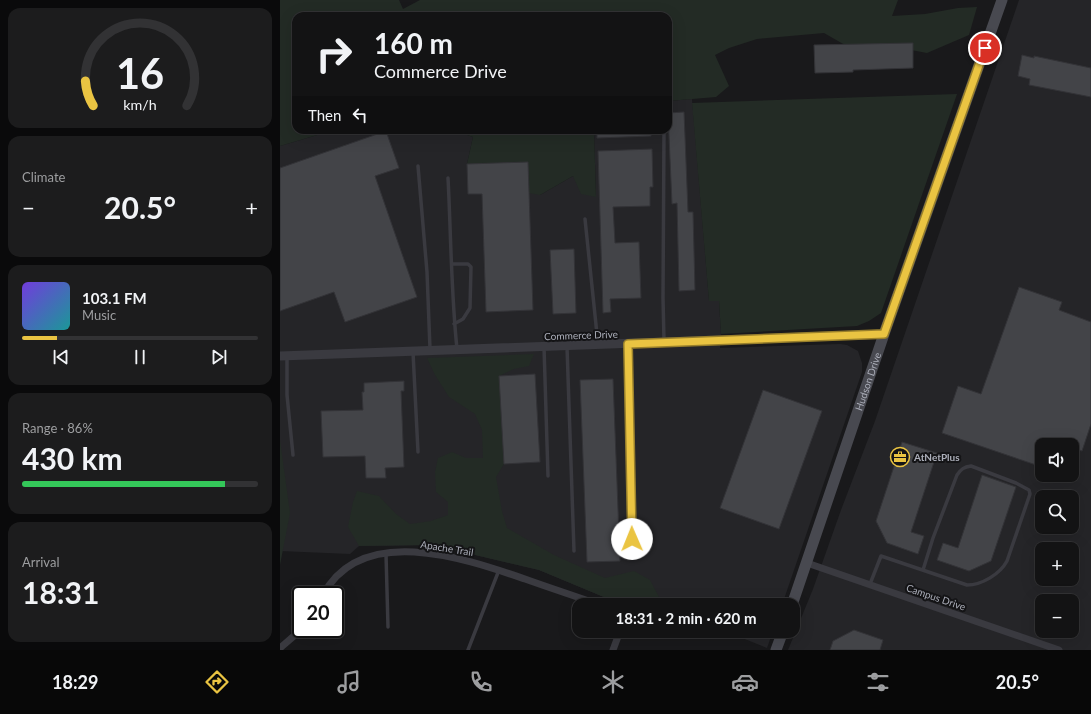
<!DOCTYPE html>
<meta charset="utf-8">
<style>
body{margin:0;font-family:Lato,sans-serif;background:#1c1c1d;color:#f1f3f6;height:100vh;display:flex;flex-direction:column;font-size:15px;white-space:nowrap}
*{box-sizing:border-box;margin:0}
p{font-size:13px;color:#9d9ea0}
.icon{flex:none;width:22px;height:22px;fill:none;stroke:currentColor;stroke-width:2;stroke-linecap:round;stroke-linejoin:round}
.map{position:relative;flex:1;overflow:hidden}
.drawer{display:flex;flex-direction:column;gap:8px;padding:8px;background:#0a0a0b;width:280px}
.drawer>*{flex:none}
.top-card{position:absolute;left:12px;top:12px;width:380px;height:122px;border-radius:12px;box-shadow:0 4px 16px #0002,0 0 0 1px #323234;background:#131314;color:#f1f3f6;overflow:hidden}
.buttons{position:absolute;left:755px;top:438px;display:grid;gap:8px}
.buttons a{display:grid;place-items:center;width:44px;height:44px;border-radius:8px;background:#131314;box-shadow:0 4px 16px #0002,0 0 0 1px #323234;font-size:20px}
.speed{position:absolute;left:12px;top:586px;display:flex;gap:8px;font-size:20px;font-weight:700;text-align:center}
.speed>*{display:grid;place-content:center;width:52px;height:52px;border-radius:50%;background:#131314;box-shadow:0 4px 16px #0002,0 0 0 1px #323234;line-height:1}
.speed .limit{border:2px solid #111;border-radius:6px;background:#fff;color:#111}
.pin{position:absolute;display:grid;place-items:center;width:34px;height:34px;color:#fff;margin:-17px;border:2px solid #fff;border-radius:50%;box-shadow:0 1px 4px #0007}
.me{position:absolute;width:44px;margin:-22px;rotate:359deg;stroke-linejoin:round;filter:drop-shadow(0 0 3px #0008)}
.turn{display:flex;align-items:center;gap:14px;height:84px;padding:0 16px;font-size:18px}
.turn .icon{width:52px;height:52px;stroke-width:2.5}
.turn b{display:block;font-size:28px;line-height:34px}
.then{display:flex;align-items:center;height:38px;padding:0 16px;background:#0003;gap:8px;font-size:15px}
.big{font-size:30px;font-weight:700;line-height:1.1}
.drawer .tile{flex:1;display:flex;flex-direction:column;justify-content:center;gap:6px;min-width:0;padding:0 14px;border-radius:12px;background:#1c1c1d}
.drawer .dial{align-items:center;gap:0}
.dial svg{height:104px;overflow:visible;fill:none;stroke:#323234;stroke-width:7;stroke-linecap:round;text-anchor:middle}
.dial text{fill:#f1f3f6;stroke:none}
.song{display:flex;align-items:center;gap:12px}
.cover{width:48px;height:48px;border-radius:6px;background:linear-gradient(135deg,hsl(260 70% 55%),hsl(180 70% 35%))}
.played{height:4px;border-radius:2px;background:linear-gradient(90deg,#eac442 15%,#323234 15%)}
.keys{display:flex;justify-content:space-around;direction:ltr}
.heat{display:flex;justify-content:space-between;align-items:center;font-size:22px;direction:ltr}
.charge{height:6px;border-radius:3px;background:linear-gradient(90deg,#34c759 86%,#323234 0)}
.trip{position:absolute;left:292px;top:598px;width:228px;height:40px;border-radius:12px;background:#131314;box-shadow:0 4px 16px #0002,0 0 0 1px #323234;font-weight:700;line-height:40px;text-align:center}
.tabs{display:flex;height:64px;justify-content:space-around;align-items:center;background:#080808;color:#9d9ea0}
.tabs .icon{width:28px;height:28px}
.tabs .on{color:#eac442}
.tabs b{font-size:18px;color:#f1f3f6}
main{display:flex;flex:1;min-height:0}
.map>svg:first-child{display:block}
.built{fill:#252528;fill-rule:evenodd}
.green{fill:#232b25}
.building{fill:#434448;stroke:#333337}
.lines{fill:none;stroke-linecap:round;stroke-linejoin:round}
.service{stroke:#3a3a40;stroke-width:3.5}
.minor{stroke:#3a3a40;stroke-width:7}
.tertiary{stroke:#3a3a40;stroke-width:9}
.secondary{stroke:#484950;stroke-width:11}
.route-casing{stroke:#987f2b;stroke-width:10}
.route{stroke:#eac442;stroke-width:7}
.labels{text-anchor:middle;stroke-width:4;stroke-linejoin:round;paint-order:stroke}
.street-label{font-size:10px;fill:#acafba;stroke:#141416}
.poi-label{font-size:10px;font-weight:bold;fill:#acafba;stroke:#141416;text-anchor:start}
</style>
<main>
<section class="drawer">
<div class="tile dial"><svg viewBox="0 0 100 80">
<path d="M14 69A42 42 0 1 1 86 69"/>
<path d="M14 69A42 42 0 0 1 8 50" stroke="#eac442"/>
<text x="50" y="56" font-size="32" font-weight="700">16</text>
<text x="50" y="72" font-size="11">km/h</text>
</svg></div>
<div class="tile"><p>Climate</p>
<div class="heat"><a>−</a><b class="big">20.5°</b><a>+</a></div>
</div>
<div class="tile">
<div class="song"><i class="cover"></i><div><b>103.1 FM</b><p>Music</p></div></div>
<div class="played"></div>
<div class="keys"><svg class="icon" aria-label="previous" viewBox="0 0 24 24"><path d="M18 5L8 12l10 7zM5 5v14"/></svg><svg class="icon" aria-label="pause" viewBox="0 0 24 24"><path d="M8 5v14M16 5v14"/></svg><svg class="icon" aria-label="next" viewBox="0 0 24 24"><path d="M6 5l10 7-10 7zM19 5v14"/></svg></div>
</div>
<div class="tile"><p>Range · 86%</p><b class="big">430 km</b><div class="charge"></div></div>
<div class="tile"><p>Arrival</p><b class="big">18:31</b></div>
</section>
<div class="map">
<svg width="811" height="650" viewBox="0 0 811 650">
<rect width="100%" height="100%" fill="#19191b"/>
<!-- built -->
<path class="built" d="M739,0H811V650H508L533,589L561,510L595,421ZM762,445H792V475H762ZM762,497H792V527H762ZM762,549H792V579H762ZM762,601H792V631H762Z
M412,99L429,300L439,301L441,334L440,348L560,344L567,345L578,351L582,363V372L502,605H381L373,602L368,605H343L259,570L153,545L79,546L70,554L0,551V146L54,130H173L193,137L187,164L248,162L260,195L293,176L316,196L314,130H388V101Z
M445,631H493L487,648Z"/>
<!-- green -->
<path class="green" d="M0,0H119L123,9L140,0H618L612,16L645,14L678,8L697,7L689,35L647,53L599,44L565,45L544,33L477,39L449,48L435,55L449,86L436,97L388,101V16H16V130H54L0,146Z
M677,94L601,313L589,321L577,326L441,334L439,301H429L412,103Z
M173,130H314L316,197L301,194L293,176L260,195L249,193L248,162L187,164L193,137Z
M254,354L249,366L234,369L219,376L224,464L216,477L222,511L227,528L274,555L325,578L354,571L370,580L379,597L368,605H343L259,570L153,545L79,546L68,527L73,502L77,491L99,496L116,514L130,524L151,521L168,515V502L156,492L155,472L158,458L172,452L186,458H203L202,430L195,414L169,397L155,375L147,358Z
M0,440L10,513L0,565Z"/>
<!-- building -->
<path class="building" d="M633,43V68L573,70V72L535,73L534,45Z
M742,55L754,58V56L811,68V97L749,85L750,79L738,76Z
M404,112L408,212H413L415,290L399,291L397,203L392,204L388,113Z
M317,130H371V136L317,138Z
M106,131L119,168L95,176L137,297L65,322L54,292L0,311V168Z
M372,149L373,187H370V206L333,207L335,243L359,242L361,298L330,299L331,312L323,313L318,151Z
M248,162L253,310L206,312L202,194H188L187,164Z
M294,249L296,313L273,314L270,250Z
M739,287L782,302L779,310L811,322V424L802,451L792,447V445H785L774,441L773,445H762V467L662,433L678,386L701,394Z
M255,374L260,462L224,464L219,376Z
M333,379L340,561L307,562L300,380Z
M124,381V391H121L124,467L105,468L106,478H86L85,456L43,457L41,411L83,410L82,392H84V383Z
M483,390L542,411L499,529L440,508Z
M622,442L657,453L631,532L644,536L638,554L607,543L596,521Z
M702,475L736,487L711,561L689,571L657,560L663,543L678,548Z
M574,630L603,640L600,650H550L553,641Z"/>
<g class="lines">
<!-- service -->
<path class="service" d="M384,130L383,298L384,341
M138,166L147,272L150,349
M168,178C171,235 171,292 177,349
M305,219L318,344
M172,264H188L191,267L190,308L183,319L174,324
M348,345L352,554
M264,347L268,476
M287,347L294,551
M133,352L138,452
M7,357V395L13,455
M106,554L108,627
M590,584L601,556L687,585C702,585 720,574 727,561L750,494L749,490L736,483L691,466C684,467 681,469 677,475L653,538L643,570
M188,650L219,570"/>
<!-- minor -->
<path class="minor" d="M527,563L779,650
M43,595C82,522 186,559 245,579C270,588 295,596 320,605
M0,648L22,629
M333,650L340,631"/>
<!-- tertiary -->
<path class="tertiary" d="M0,356L604,334"/>
<!-- secondary -->
<g class="secondary">
<path id="s1" d="M512,605L604,334L722,0"/>
<path d="M496,650L503,631"/>
</g>
</g>
<g class="lines">
<!-- route casing -->
<g class="route-casing">
<path id="route" d="M352,539L348,344L604,334L705,48"/>
</g>
<!-- route -->
<use href="#route" class="route"/>
</g>
<!-- icons -->
<defs>
<g id="office-ring" transform="scale(1)"><circle r="9.5" fill="#141416" stroke="#eac442" stroke-width="1.5"/><path d="M-6-3h4V-5.5h4V-3h4V5H-6ZM-1-4.5V-3h2v-1.5ZM-6 0V1H6V0Z" fill="#eac442"/></g>
</defs>
<g fill-rule="evenodd">
<use href="#office-ring" x="620" y="457"/>
</g>
<g class="labels">
<!-- street labels -->
<g class="street-label">
<text transform="translate(301 335) rotate(-2)" y="4">Commerce Drive</text>
<text dy="4" stroke="none"><textPath href="#s1" startOffset="236">Hudson Drive</textPath></text>
<text transform="translate(167 548) rotate(9)" y="4">Apache Trail</text>
<text transform="translate(656 597) rotate(19)" y="4">Campus Drive</text>
</g>
<!-- poi labels -->
<g class="poi-label">
<text x="634" y="461">AtNetPlus</text>
</g>
</g>
</svg>
<div class="buttons">
<a><svg class="icon" aria-label="sound" viewBox="0 0 24 24"><path d="M4 9h4l5-4v14l-5-4H4zM17 9q2 3 0 6"/></svg></a>
<a><svg class="icon" aria-label="search" viewBox="0 0 24 24"><circle cx="10" cy="10" r="6"/><path d="M15 15l6 6"/></svg></a>
<a>+</a>
<a>−</a>
</div>
<div class="speed"><div class="limit">20</div></div>
<div class="pin" style="left:705px;top:48px;background:#d93025"><svg class="icon" aria-label="arrive" viewBox="0 0 24 24"><path d="M6 21V4h12l-3 4 3 4H6"/></svg></div>
<svg class="me" style="left:352px;top:539px" viewBox="-20 -20 40 40"><circle r="19" fill="#fff"/><path d="M0-13L10 11 0 6-10 11z" fill="#eac442"/></svg>
<div class="trip">18:31 · 2 min · 620 m</div>
<div class="top-card">
<div class="turn"><svg class="icon" aria-label="right" viewBox="0 0 24 24"><path d="M7 20v-9h11M14 6l5 5-5 5"/></svg><div><b>160 m</b>Commerce Drive</div></div>
<div class="then">Then<svg class="icon" aria-label="left" viewBox="0 0 24 24"><path d="M17 20v-9H6M10 6l-5 5 5 5"/></svg></div>
</div>
</div>
</main>
<nav class="tabs">
<b>18:29</b>
<svg class="icon on" aria-label="directions" viewBox="0 0 24 24"><path d="M12 3l9 9-9 9-9-9zM9 14v-3h6M13 9l2 2-2 2"/></svg>
<svg class="icon" aria-label="music" viewBox="0 0 24 24"><path d="M9 18V5l10-2v13"/><circle cx="6" cy="18" r="3"/><circle cx="16" cy="16" r="3"/></svg>
<svg class="icon" aria-label="phone" viewBox="0 0 24 24"><path d="M5 4h4l2 5-3 2q2 4 5 5l2-3 5 2v4C11 20 4 13 5 4z"/></svg>
<svg class="icon" aria-label="climate" viewBox="0 0 24 24"><path d="M12 3v18M4 7l16 10M4 17L20 7"/></svg>
<svg class="icon" aria-label="car" viewBox="0 0 24 24"><path d="M5 17H2v-5l4-1 3-4h7l3 4 3 1v5h-3M9 17h6M6 11h13"/><circle cx="7" cy="17" r="2"/><circle cx="17" cy="17" r="2"/></svg>
<svg class="icon" aria-label="filters" viewBox="0 0 24 24"><path d="M4 7h16M4 17h16"/><circle cx="9" cy="7" r="2"/><circle cx="15" cy="17" r="2"/></svg>
<b>20.5°</b>
</nav>
